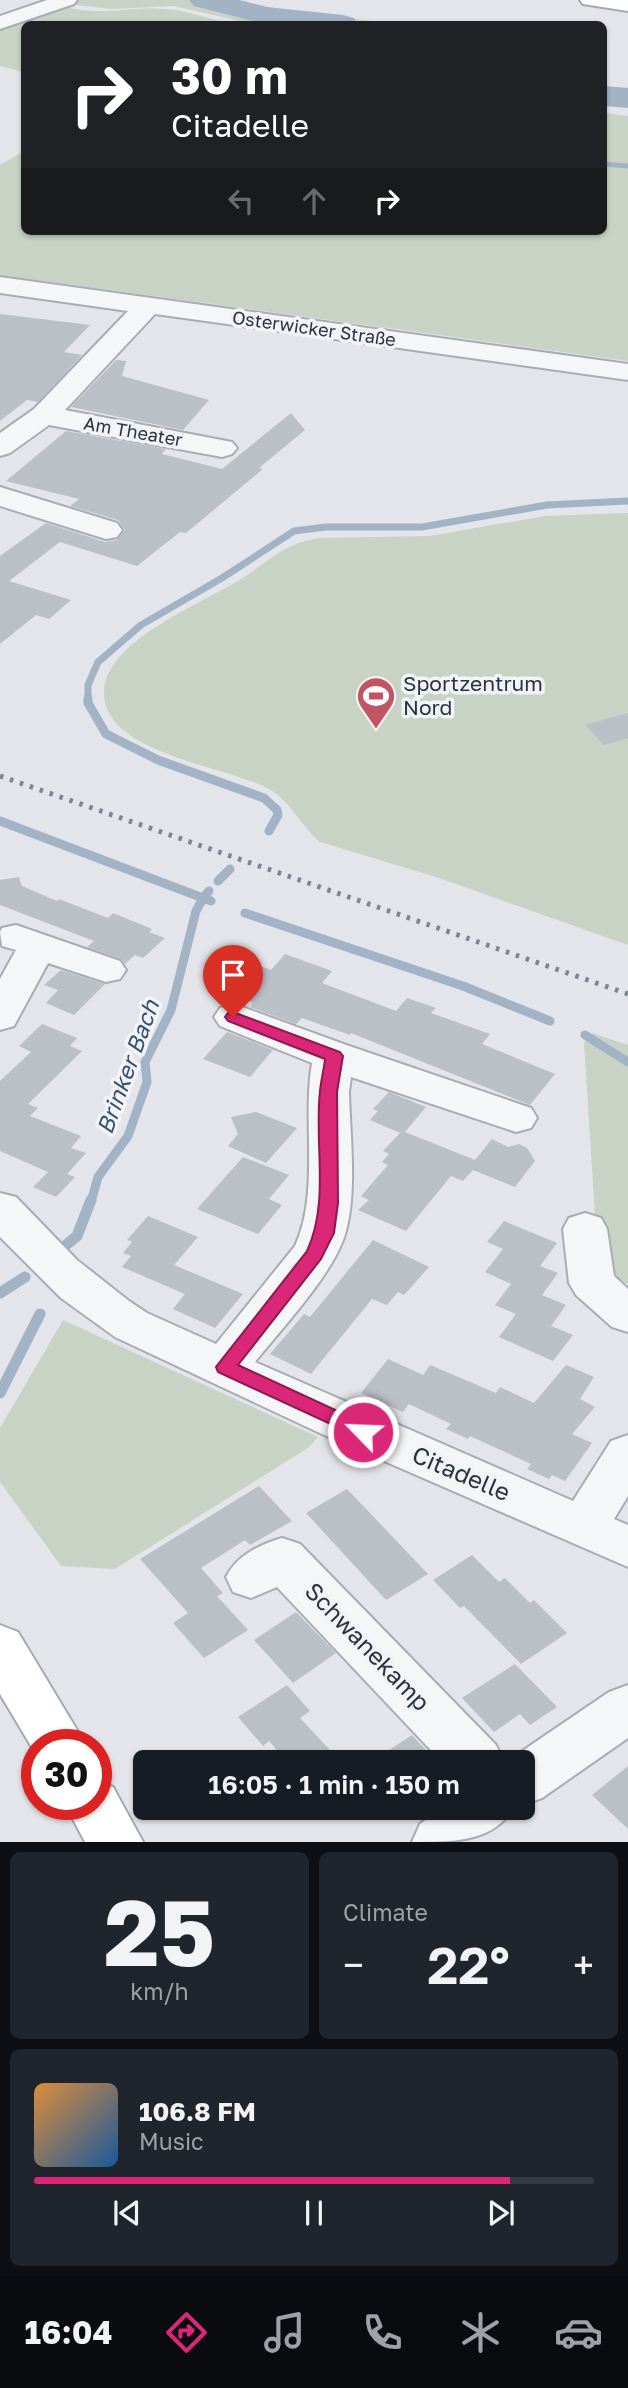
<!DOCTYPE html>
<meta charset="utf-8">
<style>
body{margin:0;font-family:"Golos Text",sans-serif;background:#20242c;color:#f1f3f6;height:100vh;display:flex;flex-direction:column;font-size:26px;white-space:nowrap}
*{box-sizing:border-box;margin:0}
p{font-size:23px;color:#9ea1a6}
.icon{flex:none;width:38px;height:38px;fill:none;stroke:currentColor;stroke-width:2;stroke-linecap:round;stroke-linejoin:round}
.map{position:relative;height:1842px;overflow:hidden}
.side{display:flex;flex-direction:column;gap:10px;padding:10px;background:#0d0f14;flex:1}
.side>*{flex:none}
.guide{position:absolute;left:21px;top:21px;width:586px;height:214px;border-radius:10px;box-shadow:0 2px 5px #0004;background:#202124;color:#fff;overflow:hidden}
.speed{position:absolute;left:21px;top:1729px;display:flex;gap:14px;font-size:35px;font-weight:700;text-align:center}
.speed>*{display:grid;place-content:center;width:91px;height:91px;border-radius:50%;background:#171b24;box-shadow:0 2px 5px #0004;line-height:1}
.speed .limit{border:10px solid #d22;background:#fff;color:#111}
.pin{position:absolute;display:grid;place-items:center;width:60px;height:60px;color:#fff;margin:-72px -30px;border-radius:50% 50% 50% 0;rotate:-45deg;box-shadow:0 0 7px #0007}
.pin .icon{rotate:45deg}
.me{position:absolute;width:77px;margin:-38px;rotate:294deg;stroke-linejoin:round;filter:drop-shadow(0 0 5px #0008)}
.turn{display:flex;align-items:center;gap:24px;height:147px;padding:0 35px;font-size:32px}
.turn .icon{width:91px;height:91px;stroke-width:2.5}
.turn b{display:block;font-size:49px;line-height:60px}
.lanes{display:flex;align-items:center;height:66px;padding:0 35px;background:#0003;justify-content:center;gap:35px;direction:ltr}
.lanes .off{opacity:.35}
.big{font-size:52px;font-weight:600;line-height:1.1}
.side .card{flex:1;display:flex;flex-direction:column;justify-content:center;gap:10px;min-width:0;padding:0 24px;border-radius:10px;background:#20242c}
.side .dial{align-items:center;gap:0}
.dial b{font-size:91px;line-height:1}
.song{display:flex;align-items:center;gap:21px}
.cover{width:84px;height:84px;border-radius:10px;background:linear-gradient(135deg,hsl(30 70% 55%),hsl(210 70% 35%))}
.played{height:7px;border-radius:4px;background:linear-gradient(90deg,#db2777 85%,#363941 85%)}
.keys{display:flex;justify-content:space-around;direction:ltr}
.heat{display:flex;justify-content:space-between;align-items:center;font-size:38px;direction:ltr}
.side .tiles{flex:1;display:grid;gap:10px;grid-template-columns:1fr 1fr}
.card:last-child{grid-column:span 2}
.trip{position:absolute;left:133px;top:1750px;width:402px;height:70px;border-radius:10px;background:#171b24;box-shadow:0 2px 5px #0004;font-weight:600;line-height:70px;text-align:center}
.dock{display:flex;height:112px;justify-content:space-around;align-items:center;background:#090b0e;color:#9ea1a6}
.dock .icon{width:49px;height:49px}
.dock .active{color:#db2777}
.dock b{font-size:32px;color:#f1f3f6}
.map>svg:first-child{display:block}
.green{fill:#c8d3c5}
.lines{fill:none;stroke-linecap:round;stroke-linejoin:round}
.stream-far3{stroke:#a2b3c6;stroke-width:5}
.stream-far2{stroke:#a2b3c6;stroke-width:7}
.stream-far1{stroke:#a2b3c6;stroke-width:9}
.stream{stroke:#a2b3c6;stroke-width:11}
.river{fill:#a2b3c6;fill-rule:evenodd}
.building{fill:#bbbfc6}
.minor-casing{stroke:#a8acb4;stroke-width:4}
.major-casing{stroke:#a3aab4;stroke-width:4}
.minor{fill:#f5f6f8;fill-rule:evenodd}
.major{fill:#fff;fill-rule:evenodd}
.rail{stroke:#7e8592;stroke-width:5;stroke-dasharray:3.5 7;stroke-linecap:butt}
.route{fill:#db2777;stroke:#8e194d;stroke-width:2}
.labels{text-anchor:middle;stroke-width:7;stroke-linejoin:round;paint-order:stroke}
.far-street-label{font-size:18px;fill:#2c3340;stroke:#f2f4f7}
.poi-label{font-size:21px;fill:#2c3340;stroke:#f2f4f7;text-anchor:start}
.water-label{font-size:23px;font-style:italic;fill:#3a5170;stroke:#f2f4f7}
.near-street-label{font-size:24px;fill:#2c3340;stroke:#f2f4f7}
</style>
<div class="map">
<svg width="628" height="1842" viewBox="0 0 628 1842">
<rect width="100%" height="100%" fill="#e3e5ea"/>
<!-- green -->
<path class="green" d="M79,0H192L243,15L310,24H254L173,6L112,9L67,4Z
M222,0H238L277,9L395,24L282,13Z
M62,6C102,17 127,6 165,9C188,10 211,20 233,24H24V72L0,66V27Z
M604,113L628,116V361L0,275V165L24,151V231H604Z
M628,513V945L436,877L320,842C301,826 291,802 269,789C227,766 104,754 104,693C104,662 138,638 162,623C189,606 219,593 246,576C273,558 285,543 320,538L430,536L545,516Z
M592,1033L628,1045V1284L599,1278L584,1043Z
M63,1320L318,1437L308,1448L115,1569L61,1566L0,1482V1428Z"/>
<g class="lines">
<!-- stream-far3 -->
<path class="stream-far3" d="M604,164L628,166"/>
<!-- stream-far2 -->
<path class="stream-far2" d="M88,700V685L98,662L141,625L222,578L294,531L326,527H422L547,505L628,501"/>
<!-- stream-far1 -->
<path class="stream-far1" d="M88,698V703L106,734L158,760L264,798L277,810L278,815L269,831
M0,821L203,898L209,891
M218,881L230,869
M245,913L463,986L550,1021
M585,1035L628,1062
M91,1202L98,1177L128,1136L147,1082L145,1062L171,1010L196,911L203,898L211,901"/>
<!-- stream -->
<path class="stream" d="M66,1245L77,1236L91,1200
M0,1293L25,1277
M0,1393L40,1314"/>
<!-- river -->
<path class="river" d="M189,0H239L267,7L343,15L354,18L358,24H265L194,6Z
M604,86L628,88V108L604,106Z"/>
</g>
<!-- building -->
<path class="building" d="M0,314L90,325L64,352L82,355L38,402L27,400L0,421Z
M116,360L126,361L122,376L209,400L183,430L71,407Z
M291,413L305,430L259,468L263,469L186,533L180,532L137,566L60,542L9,581L71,600L49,619L36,615L0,644V556L46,523L105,542L117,540L125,530L118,520L70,506L79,499L6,481L66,431L166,449L162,454L222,469Z
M628,713V738L604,745L585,725Z
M19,877L22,886L57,901L59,899L108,918L113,913L152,929L149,932L165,938L143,958L135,955L125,964L121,959L87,947L94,941L0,905V880Z
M285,954L332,971L322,983L396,1011L407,998L436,1008L431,1013L490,1034L482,1044L555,1074L530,1105L351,1033L350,1035L302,1018L296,1024L250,1007L253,1003L219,987L244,960L271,970Z
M61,970L105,984L74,1015L46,1003L58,990L44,985Z
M42,1024L77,1038L70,1046L82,1051L28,1104L38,1108L30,1116L81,1136L71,1148L86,1153L67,1174L75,1177L56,1197L33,1187L48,1172L0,1151V1081L31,1052L19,1046Z
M227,1032L273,1050L250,1077L203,1059Z
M389,1092L426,1107L405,1132L475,1160L492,1139L508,1147L519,1144L527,1148L535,1161L515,1187L473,1170L463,1181L451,1176L406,1231L358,1210L369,1200L361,1196L388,1165L382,1162L389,1154L383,1151L400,1133L370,1120L378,1111L373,1109Z
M256,1112L297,1128L266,1163L228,1146L238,1134L231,1117Z
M243,1157L289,1175L269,1199L282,1205L258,1234L197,1209Z
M148,1216L198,1237L174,1265L243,1294L215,1328L173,1309L185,1294L122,1267L131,1256L123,1253L132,1242L127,1240Z
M504,1221L557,1243L540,1266L558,1273L542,1295L566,1305L551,1326L573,1335L553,1361L499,1337L516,1314L495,1305L511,1284L485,1272L503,1249L487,1242Z
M373,1240L429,1267L404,1295L398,1292L387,1305L372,1299L311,1374L270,1354L304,1314L310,1317Z
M388,1359L423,1375L430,1365L496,1393L500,1387L534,1403L566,1365L594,1377L580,1399L595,1407L572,1434L592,1443L565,1481L552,1475L549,1479L527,1469L531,1464L470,1436L468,1439L446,1429L451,1424L409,1404L403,1412L361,1393Z
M259,1486L292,1521L250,1545L245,1540L201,1568L223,1593L217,1596L248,1630L204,1658L173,1623L188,1613L140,1559Z
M347,1489L428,1574L386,1600L306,1513Z
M472,1555L499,1582L505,1578L530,1603L534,1600L567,1633L521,1664L464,1606L460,1608L433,1580Z
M296,1612L336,1653L293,1683L254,1640Z
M515,1664L557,1707L530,1725L520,1714L494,1732L462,1698Z
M287,1685L310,1711L300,1718L341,1762H287L269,1741L263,1746L238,1717Z
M412,1735L437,1762H371Z
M628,1766V1829L592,1795Z"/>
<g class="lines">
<!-- minor casing -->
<g class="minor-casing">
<path id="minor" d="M47,0H77L74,4L0,29V16Z
M0,277L628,364V380L155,314L65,410L232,442L237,448L232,454L222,457L49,425L10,453L0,456V433L34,409L128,311L0,293Z
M0,487L117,523L122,530L117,537L106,539L0,506Z
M16,925L120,961L126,970L120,979L106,982L48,963L14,1026L0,1030V979L16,950L2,946L0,932L2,928Z
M234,1004L349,1046L531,1108L537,1118L531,1128L516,1132L351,1077L349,1092C350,1135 357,1190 346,1231C336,1271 282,1328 255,1362L573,1501L611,1441L628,1435V1496L614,1519L628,1525V1567L322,1434L115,1337L61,1298L0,1237V1193L16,1197L77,1260L129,1301L147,1313L216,1344L295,1246C320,1193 302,1121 312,1063L220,1026L214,1017L220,1008Z
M585,1213L601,1218L607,1229L614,1276L628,1289V1332L612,1327L576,1295L569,1283L563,1229L569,1218Z
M282,1538L300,1544L496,1745L504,1762H442L277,1587L251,1598L233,1592L226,1577C237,1555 259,1545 282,1538Z
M628,1685V1738L542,1798L523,1805V1762H506L609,1692Z
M443,1808H514C492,1842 456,1842 412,1842L420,1824Z"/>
</g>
<!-- major casing -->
<g class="major-casing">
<path id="major" d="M580,0H628V11L583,4Z
M0,1625L18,1632L86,1745H37V1756L0,1694Z
M96,1781L113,1787L143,1842H85L65,1804H96Z"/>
</g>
<!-- minor -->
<use href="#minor" class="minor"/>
<!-- major -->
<use href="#major" class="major"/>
<!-- rail -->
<path class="rail" d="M0,776L628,994"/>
</g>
<!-- route -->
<path class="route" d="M233,1012L340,1052L343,1056L337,1092L338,1203L334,1233L321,1259L238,1365L370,1426L373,1432L370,1437L363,1439L218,1372L216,1367L307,1251C330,1201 314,1144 320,1091C321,1080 324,1069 325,1059L228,1021L225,1017L228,1013Z"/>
<!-- icons -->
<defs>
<g id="stadium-pin" transform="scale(2.0125)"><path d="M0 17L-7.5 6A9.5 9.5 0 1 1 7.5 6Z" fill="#c25563" stroke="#f2f4f7"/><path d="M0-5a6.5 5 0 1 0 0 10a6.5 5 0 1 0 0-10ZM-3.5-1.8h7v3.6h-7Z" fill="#fff"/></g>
</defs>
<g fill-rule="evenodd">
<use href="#stadium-pin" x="376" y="696"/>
</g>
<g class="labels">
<!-- far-street labels -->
<g class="far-street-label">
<text transform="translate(314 329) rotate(8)" y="6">Osterwicker Straße</text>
<text transform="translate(133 432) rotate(10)" y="6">Am Theater</text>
</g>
<!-- poi labels -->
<g class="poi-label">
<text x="403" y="691">Sportzentrum<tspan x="403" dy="24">Nord</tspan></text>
</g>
<!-- water labels -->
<g class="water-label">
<text transform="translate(128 1067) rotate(-70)" y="8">Brinker Bach</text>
</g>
<!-- near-street labels -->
<g class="near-street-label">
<text transform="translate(461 1474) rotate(23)" y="8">Citadelle</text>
<text transform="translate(367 1647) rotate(46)" y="8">Schwanekamp</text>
</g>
</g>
</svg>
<div class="speed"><div class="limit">30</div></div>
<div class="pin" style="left:233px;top:1017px;background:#d93025"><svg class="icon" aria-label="arrive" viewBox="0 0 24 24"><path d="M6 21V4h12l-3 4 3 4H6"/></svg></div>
<svg class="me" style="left:363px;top:1432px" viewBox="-20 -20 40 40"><circle r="17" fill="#db2777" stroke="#fff" stroke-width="3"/><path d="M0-11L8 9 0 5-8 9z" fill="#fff"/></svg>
<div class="trip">16:05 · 1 min · 150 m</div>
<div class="guide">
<div class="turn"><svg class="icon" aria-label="right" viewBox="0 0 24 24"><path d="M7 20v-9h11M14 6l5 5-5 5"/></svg><div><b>30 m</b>Citadelle</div></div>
<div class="lanes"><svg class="icon off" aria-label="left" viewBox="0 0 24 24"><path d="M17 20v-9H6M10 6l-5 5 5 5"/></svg><svg class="icon off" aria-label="ahead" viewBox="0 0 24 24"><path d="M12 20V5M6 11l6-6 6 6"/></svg><svg class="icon" aria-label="right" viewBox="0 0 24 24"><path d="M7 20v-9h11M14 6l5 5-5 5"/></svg></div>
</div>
</div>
<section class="side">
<div class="tiles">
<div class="card dial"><b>25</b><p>km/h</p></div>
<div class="card"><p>Climate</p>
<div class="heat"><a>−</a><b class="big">22°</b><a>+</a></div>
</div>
<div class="card">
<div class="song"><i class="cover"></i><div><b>106.8 FM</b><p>Music</p></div></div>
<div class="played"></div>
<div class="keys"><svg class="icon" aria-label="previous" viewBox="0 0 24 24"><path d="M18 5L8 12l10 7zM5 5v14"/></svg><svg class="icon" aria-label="pause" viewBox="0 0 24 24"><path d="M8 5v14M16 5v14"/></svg><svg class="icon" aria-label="next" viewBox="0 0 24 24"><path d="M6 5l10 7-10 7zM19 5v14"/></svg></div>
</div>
</div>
</section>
<nav class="dock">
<b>16:04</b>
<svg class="icon active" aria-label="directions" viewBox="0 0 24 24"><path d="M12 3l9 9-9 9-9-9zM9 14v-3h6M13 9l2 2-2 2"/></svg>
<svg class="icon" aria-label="music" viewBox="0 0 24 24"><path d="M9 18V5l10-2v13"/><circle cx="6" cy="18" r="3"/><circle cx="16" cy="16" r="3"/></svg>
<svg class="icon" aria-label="phone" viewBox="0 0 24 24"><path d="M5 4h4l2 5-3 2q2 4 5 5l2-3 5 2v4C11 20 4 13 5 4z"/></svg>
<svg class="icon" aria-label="climate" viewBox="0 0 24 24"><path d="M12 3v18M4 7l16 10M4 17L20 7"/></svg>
<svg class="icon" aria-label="car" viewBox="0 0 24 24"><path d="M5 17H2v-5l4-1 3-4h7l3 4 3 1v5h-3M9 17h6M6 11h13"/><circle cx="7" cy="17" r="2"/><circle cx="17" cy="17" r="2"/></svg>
</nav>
